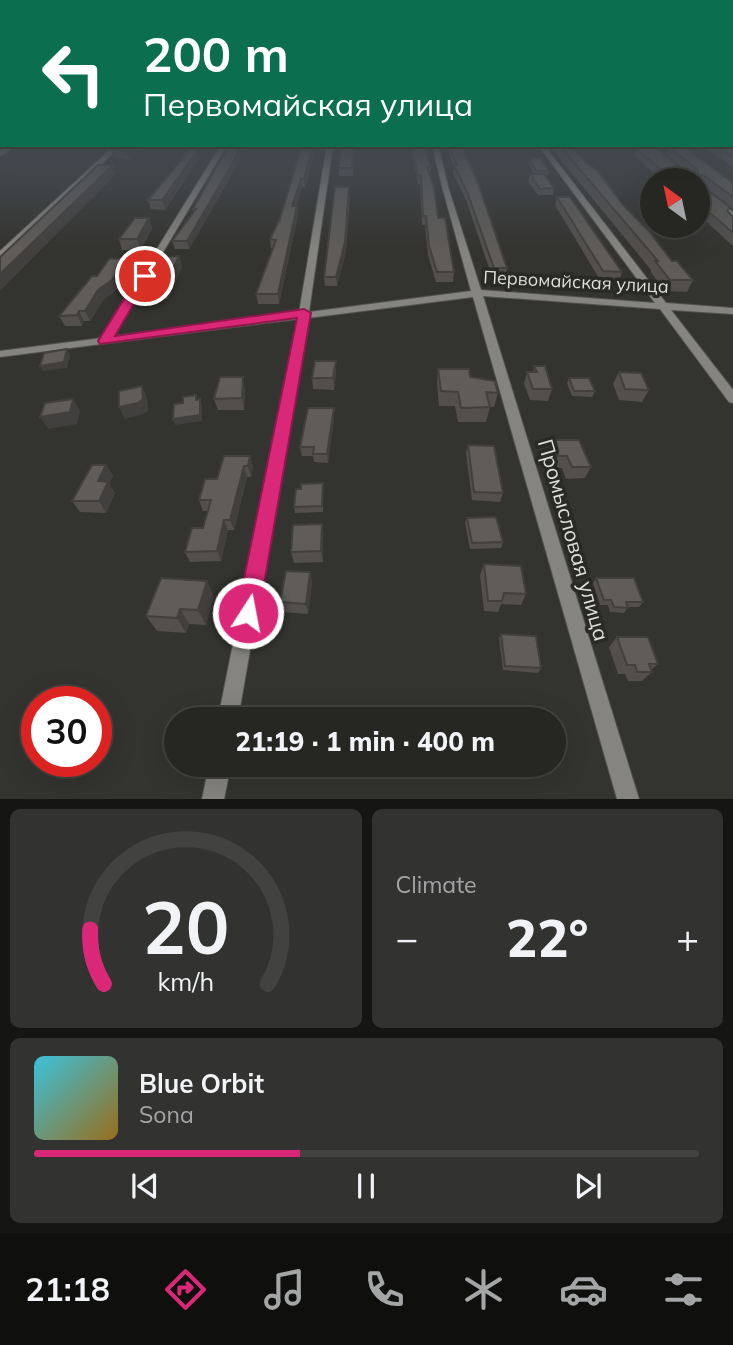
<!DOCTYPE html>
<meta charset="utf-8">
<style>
body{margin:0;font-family:Mulish,sans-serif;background:#323230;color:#f1f3f6;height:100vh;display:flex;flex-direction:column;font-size:26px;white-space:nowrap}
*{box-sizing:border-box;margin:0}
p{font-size:23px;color:#a4a5a6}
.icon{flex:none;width:38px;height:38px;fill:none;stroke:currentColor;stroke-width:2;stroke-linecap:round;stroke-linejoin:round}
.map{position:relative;height:799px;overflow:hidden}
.panel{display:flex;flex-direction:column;gap:10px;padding:10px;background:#151513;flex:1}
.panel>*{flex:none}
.banner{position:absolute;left:0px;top:0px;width:733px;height:147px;box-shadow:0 7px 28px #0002,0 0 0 2px #424341;background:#0b6e4f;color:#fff;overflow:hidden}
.needle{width:46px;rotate:327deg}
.buttons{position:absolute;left:640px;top:168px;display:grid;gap:14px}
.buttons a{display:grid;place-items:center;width:70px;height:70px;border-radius:50%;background:#262623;box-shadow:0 7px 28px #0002,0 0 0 2px #424341;font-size:35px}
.speed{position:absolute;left:21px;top:686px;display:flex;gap:14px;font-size:35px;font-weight:700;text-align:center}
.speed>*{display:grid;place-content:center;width:91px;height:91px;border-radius:50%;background:#262623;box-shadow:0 7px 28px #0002,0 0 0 2px #424341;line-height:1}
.speed .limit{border:10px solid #d22;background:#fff;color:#111}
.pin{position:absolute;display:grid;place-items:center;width:60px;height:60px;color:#fff;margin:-30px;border:4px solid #fff;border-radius:50%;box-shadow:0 2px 7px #0007}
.me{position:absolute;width:77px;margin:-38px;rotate:11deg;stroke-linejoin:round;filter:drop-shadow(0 0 5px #0008)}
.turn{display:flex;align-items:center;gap:24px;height:147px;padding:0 28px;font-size:32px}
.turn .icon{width:91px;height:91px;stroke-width:2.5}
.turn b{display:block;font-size:49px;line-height:60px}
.big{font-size:52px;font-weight:800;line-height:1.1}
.panel .card{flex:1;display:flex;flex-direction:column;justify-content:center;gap:10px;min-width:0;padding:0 24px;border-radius:10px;background:#323230}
.panel .dial{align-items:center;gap:0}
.dial svg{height:182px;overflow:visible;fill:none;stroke:#424341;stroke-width:7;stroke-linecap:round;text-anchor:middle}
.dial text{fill:#f1f3f6;stroke:none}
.song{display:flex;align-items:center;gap:21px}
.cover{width:84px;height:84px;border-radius:10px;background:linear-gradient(135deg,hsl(190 70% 55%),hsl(40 70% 35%))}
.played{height:7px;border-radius:4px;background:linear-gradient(90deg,#db2777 40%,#424341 40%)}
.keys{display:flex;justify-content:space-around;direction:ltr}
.heat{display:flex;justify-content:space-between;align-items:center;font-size:38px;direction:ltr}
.panel .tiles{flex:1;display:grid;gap:10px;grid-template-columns:1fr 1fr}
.card:last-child{grid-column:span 2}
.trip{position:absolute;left:164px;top:707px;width:402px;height:70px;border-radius:35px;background:#262623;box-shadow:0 7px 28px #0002,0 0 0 2px #424341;font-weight:800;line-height:70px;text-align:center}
.tab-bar{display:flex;height:112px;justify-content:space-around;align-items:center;background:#0f0f0e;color:#a4a5a6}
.tab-bar .icon{width:49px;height:49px}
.tab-bar .active{color:#db2777}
.tab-bar b{font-size:32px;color:#f1f3f6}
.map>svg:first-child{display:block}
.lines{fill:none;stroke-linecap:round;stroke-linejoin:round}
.minor-casing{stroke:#52524e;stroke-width:2}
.minor{fill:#858480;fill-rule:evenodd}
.wall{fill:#524f4d}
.shaded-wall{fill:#42403e}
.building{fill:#5f5c59;stroke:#42403e;stroke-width:2}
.route{fill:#db2777;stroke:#8e194d;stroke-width:2}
.labels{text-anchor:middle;stroke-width:7;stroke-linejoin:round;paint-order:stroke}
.street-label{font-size:18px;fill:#dfdfdd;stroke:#292925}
.near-street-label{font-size:21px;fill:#dfdfdd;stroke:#292925}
</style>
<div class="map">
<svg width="733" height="799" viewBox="0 0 733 799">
<rect width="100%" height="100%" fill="#33332f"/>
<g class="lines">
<!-- minor casing -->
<g class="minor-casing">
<path id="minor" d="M10,145H17L0,156V151Z
M115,145H122L0,259V251Z
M221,145H227L113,336L299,313L327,145H333L309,312L471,291L443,190L432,145H438L449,190L481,290L655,303L538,145H544L666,303L733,308V314L671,310L733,390V403L729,402L660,309L483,296L639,799H617L473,297L308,318L238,719H218L298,319L0,357V351L102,338Z
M698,185L733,212V218L698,191Z
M209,765H231L224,799H202Z"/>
</g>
<!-- minor -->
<use href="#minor" class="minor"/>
</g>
<!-- wall -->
<path class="wall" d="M733,139V167L708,150L710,145H732Z
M14,145H34L28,149H16Z
M143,145L129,160L113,157L110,149Z
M229,145H246L230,178L189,249H175L172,241L193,213V209Z
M302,145H316L308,179L305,188L302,187L296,206H297L298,215L279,304H258L256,294L273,249L271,248L270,239L280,219Z
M354,145L353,176H339V168Z
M412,145L431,167L430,175L438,218L454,272L453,282H436L428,255L425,225H422L420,184H418L412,153Z
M446,145H462L507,268L505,277H492L466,200L453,173L454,167Z
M549,145H571L672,261L693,280L687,292L664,291L651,272V270Z
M669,147L733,183V209L700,183V185L730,207L728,212L733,217V246L698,214V180H661L634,155L636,148L688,174H690L666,154Z
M529,158L549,171L548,175H545L554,188L553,195H538L528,181L530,174H534L528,163Z
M199,159L165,210L151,209L148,200Z
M350,195L346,251L337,286H325L324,277Z
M557,197L622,272L619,281L600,280L555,205Z
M152,228L141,250H122L119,239Z
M179,256L182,267L168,299L148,300L144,289Z
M126,258L129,268L116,290L103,300L90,321H84L82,326H65L59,316L97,276Z
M534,366L552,389L548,401L530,400L524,384L527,372H533Z
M438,369L470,377L498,393L494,407H490L486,422H458L455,406H439L437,383Z
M619,372L649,390L642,402L619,400L613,384Z
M336,373L334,390L313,389L312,378Z
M569,378L595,391L592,397L572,396L567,383Z
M245,389L244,410H218L214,399Z
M334,417L328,463L314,462L313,456H302L300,447Z
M552,440L591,467L585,478L566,479L562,468H554L548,452Z
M468,445L503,493L500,502L472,500L466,453Z
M250,456L253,467L251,477H247L234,530H228L221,561L190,562L185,552L203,528L208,511H203L199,500Z
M106,465L113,476L109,484L115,493L106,513L80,512L72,501Z
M323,483V512L295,513L294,507L301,489Z
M467,518L503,542L501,548L470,549L465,523Z
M323,535V562L294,563L291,552Z
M484,564L526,594L521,605L501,604L498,612L484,611L480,575Z
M310,572L312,583L308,614L283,612L280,602Z
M596,578L643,602L639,607H628L624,613L610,612L608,605H600L593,583Z
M214,596L206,625L189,624L186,633L157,631L146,616Z
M501,634L541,668L538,673L503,670L499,638Z
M617,637L658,664L651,670L652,672L642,681H628L625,674H618L609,647Z"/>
<!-- shaded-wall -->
<path class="shaded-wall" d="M104,145H111L106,150Z
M132,145H143L129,160L126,151Z
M242,145H246L230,178L189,249L187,241Z
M313,145H316L305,188L304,179Z
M197,151L199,159L165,210L162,200Z
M113,165L116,174L0,291V274Z
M301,179L302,187L293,215L292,206Z
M349,187L346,251L337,286L336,277Z
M297,206L298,215L279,304L278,294Z
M149,218L152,228L141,250L137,239Z
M179,256L182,267L168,299L164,288Z
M126,258L129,268L116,290L103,300L90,321L85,311L98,290Z
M79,311L84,321L82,326L77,315Z
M67,349L70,355L67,368L43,371L40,366Z
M336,361V373L334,390L333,378Z
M243,377L245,389L244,410L242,398Z
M142,386L147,398L148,411L143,414L125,419L119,407Z
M73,399L80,411L77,424L48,429L40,417Z
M200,399L202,405V421L175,425L173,419Z
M334,408V417L328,463L327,454Z
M250,456L253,467L251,477L248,466Z
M106,465L113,476L109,484L115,493L106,513L99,501L98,481Z
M244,466L247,477L234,530L230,520Z
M224,520L228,530L221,561L217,551Z
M322,524L323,535V562L321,551Z
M310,572L312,583L308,614L306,604Z
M207,581L214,596L206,625L198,610Z
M180,609L189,624L186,633L177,618Z"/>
<!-- building -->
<path class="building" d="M732,139H733V157L716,145H732Z
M114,145H132L126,151L110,149Z
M229,145H242L228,171L187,241H172L196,209H193Z
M302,145H313L304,179H301L292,206H297L278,294H256L276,240L270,239L280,219Z
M341,145H354L352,168H339Z
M412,145L425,147L431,167H427L434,187L438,218H445L454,272H437L429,246L426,216H423L421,176H418Z
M449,145H462L479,186L507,268H494L467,192L454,165H457Z
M559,145H571L586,163L597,170L623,205L649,231L672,261H677L693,280H670L655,261H658Z
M683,146L733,183V197L703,175H700V185L730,207L727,211L733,217V233L698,202V180H673L636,148L655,147L688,174H698V170L669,147Z
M192,147L197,151L162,200H148Z
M529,158H540L549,171H536Z
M98,165H113L0,274V257Z
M530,174H544L554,188L540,189Z
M335,187H349L345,242L336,277H324Z
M557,197H570L622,272L603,271Z
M135,218H149L137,239H119Z
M179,256L164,288L144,289L151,272L161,257Z
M126,258L112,280L98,290L85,311H79L77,315L59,316L92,276H97L109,259Z
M67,349L64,362L40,366L44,353Z
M315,361H336L333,378H312Z
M534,366H545L552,389H533L527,372H537Z
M438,369H469L470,377L495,381L498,393L486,392L490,407L461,408L458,392L441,391Z
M619,372L641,373L649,390L625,389Z
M220,377H243L242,398L214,399Z
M569,378H589L595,391H574Z
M142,386L143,399L138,403L119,407V391Z
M196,395V400L200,399V415L173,419L174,404L183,403V397Z
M73,399L70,412L40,417L45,403Z
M308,408H334L327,454H313L314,447H300Z
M552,440H579L591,467H572L567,456H558Z
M468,445L494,446L503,493L474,492Z
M224,456H250L248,466H244L230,520H224L217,551L185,552L192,528H203L211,500H199L205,479H217Z
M92,465H106L98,481L108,482L99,501H72Z
M323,483L322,506L294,507L296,489H301V484Z
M496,517L503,542L472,543L467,518Z
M322,524L321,551L291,552L293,525Z
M484,564L521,566L526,594L504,593L502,601H488Z
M286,571L310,572L306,604L280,602Z
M161,578L207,581L198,610L180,609L177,618L146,616Z
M596,578H634L643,602H626L628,608L614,607L611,600H604Z
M501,634L536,636L541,668L505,666Z
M617,637H648L658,664H649L652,672H637L635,665H627Z"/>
<!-- sky -->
<linearGradient id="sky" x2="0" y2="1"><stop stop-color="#1c1c1a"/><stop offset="0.55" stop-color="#4a5058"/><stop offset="1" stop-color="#4a5058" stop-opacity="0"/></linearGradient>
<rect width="733" height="251" fill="url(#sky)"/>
<!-- route -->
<path class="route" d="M140,273L150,276L115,336L304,309L311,313L259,613L256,621L248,625L240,621L237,613L297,318L100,344L98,341Z"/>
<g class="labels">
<!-- street labels -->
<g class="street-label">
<text transform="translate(576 282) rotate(3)" y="6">Первомайская улица</text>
</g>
<!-- near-street labels -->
<g class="near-street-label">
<text transform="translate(573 540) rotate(74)" y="7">Промысловая улица</text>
</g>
</g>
</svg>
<div class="buttons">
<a><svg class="needle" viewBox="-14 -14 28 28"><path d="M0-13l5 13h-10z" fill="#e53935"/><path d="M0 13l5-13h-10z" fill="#a4a5a6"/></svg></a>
</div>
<div class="speed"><div class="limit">30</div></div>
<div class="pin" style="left:145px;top:276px;background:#d93025"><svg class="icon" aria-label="arrive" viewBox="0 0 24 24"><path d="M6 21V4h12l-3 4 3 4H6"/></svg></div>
<svg class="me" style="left:248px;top:613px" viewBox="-20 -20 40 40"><circle r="17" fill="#db2777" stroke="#fff" stroke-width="3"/><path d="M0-11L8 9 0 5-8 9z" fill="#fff"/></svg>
<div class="trip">21:19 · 1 min · 400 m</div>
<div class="banner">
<div class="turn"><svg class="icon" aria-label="left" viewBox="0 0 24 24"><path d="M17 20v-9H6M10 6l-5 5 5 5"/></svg><div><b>200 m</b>Первомайская улица</div></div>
</div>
</div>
<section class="panel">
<div class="tiles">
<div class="card dial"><svg viewBox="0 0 100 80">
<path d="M14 69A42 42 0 1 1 86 69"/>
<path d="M14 69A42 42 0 0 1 8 45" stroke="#db2777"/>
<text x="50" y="56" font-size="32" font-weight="700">20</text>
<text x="50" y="72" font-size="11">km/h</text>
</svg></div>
<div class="card"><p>Climate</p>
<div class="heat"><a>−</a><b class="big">22°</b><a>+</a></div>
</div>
<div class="card">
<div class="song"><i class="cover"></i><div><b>Blue Orbit</b><p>Sona</p></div></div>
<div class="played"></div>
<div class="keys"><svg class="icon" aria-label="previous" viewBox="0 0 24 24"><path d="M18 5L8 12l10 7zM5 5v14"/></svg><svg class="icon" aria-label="pause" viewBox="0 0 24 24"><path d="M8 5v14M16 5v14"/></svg><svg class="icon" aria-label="next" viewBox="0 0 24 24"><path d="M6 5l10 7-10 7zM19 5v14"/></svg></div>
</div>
</div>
</section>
<nav class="tab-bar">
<b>21:18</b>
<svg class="icon active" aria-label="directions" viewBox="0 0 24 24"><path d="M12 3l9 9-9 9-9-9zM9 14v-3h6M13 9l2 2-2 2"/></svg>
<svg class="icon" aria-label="music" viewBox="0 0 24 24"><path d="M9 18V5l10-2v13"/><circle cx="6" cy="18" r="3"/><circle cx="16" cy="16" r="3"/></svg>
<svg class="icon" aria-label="phone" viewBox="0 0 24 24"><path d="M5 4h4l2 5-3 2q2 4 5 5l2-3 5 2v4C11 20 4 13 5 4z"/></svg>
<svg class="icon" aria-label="climate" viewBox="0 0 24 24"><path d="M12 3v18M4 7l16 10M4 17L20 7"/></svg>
<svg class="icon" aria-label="car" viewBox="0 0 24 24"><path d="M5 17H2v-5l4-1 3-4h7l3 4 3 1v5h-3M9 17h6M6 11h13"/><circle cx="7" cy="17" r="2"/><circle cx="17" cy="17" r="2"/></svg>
<svg class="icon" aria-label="filters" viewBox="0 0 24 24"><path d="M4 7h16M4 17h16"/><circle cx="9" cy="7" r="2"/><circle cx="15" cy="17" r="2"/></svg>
</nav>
